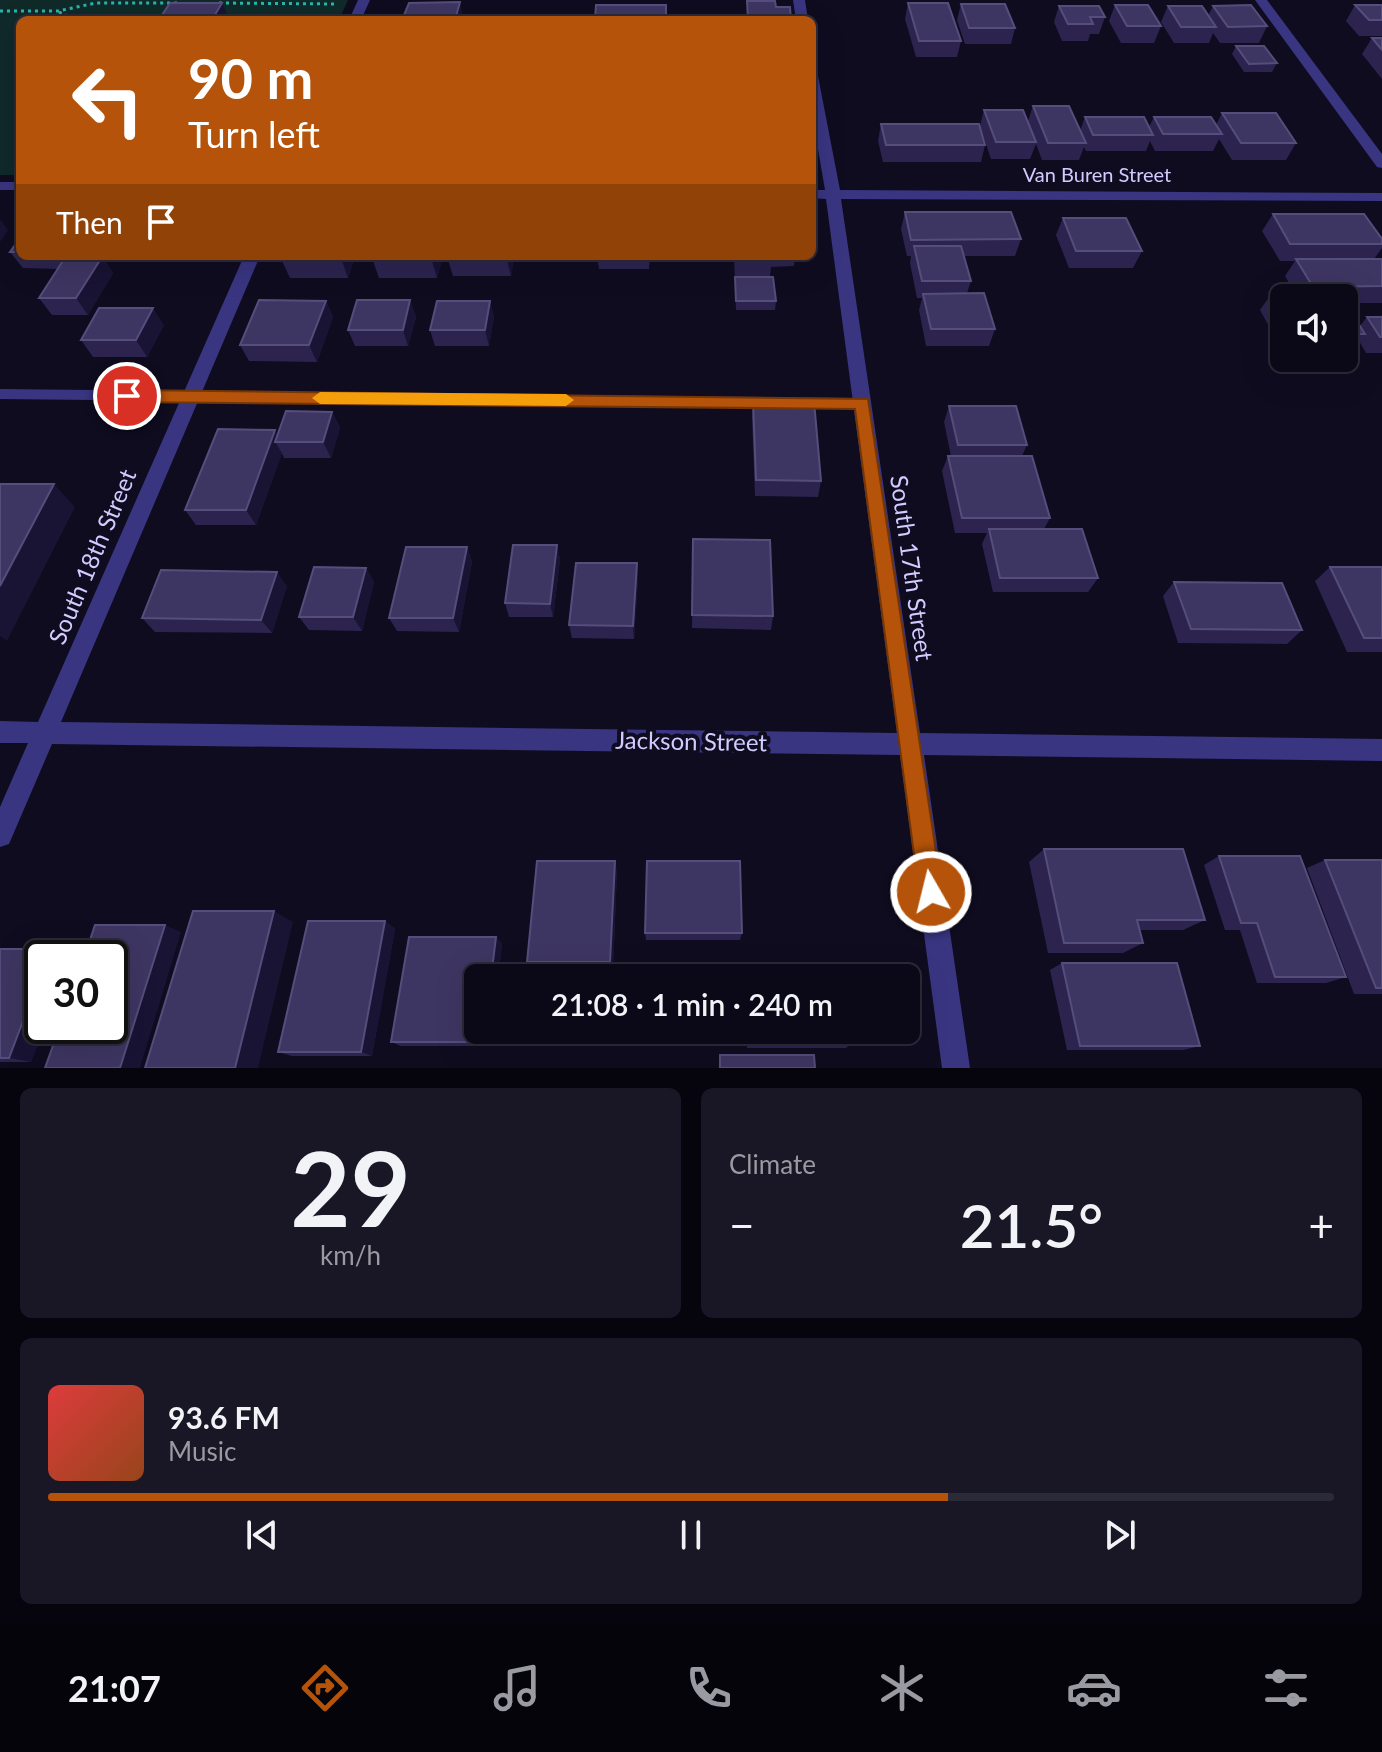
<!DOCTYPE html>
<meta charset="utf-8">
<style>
body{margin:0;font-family:Lato,sans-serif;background:#191725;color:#f1f3f6;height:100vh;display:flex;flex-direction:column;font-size:30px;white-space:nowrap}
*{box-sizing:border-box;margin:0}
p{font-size:26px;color:#9a9aa2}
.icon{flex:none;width:44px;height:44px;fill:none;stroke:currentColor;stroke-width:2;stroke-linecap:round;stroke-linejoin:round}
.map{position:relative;height:1068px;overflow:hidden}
.details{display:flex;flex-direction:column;gap:20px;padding:20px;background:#06050d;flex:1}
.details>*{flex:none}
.banner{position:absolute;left:16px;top:16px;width:800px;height:244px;border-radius:12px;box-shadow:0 8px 32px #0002,0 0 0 2px #2b2a37;background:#b45309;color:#fff;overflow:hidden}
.fabs{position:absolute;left:1270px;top:284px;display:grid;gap:16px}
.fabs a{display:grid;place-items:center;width:88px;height:88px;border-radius:12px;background:#0b0918;box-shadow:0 8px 32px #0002,0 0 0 2px #2b2a37;font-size:40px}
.speed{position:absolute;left:24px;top:940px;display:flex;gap:16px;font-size:40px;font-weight:700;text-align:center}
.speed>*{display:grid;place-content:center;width:104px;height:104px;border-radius:50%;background:#0b0918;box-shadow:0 8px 32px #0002,0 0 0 2px #2b2a37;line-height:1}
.speed .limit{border:4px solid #111;border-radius:12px;background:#fff;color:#111}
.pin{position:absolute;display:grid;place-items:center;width:68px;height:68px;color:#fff;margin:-34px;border:4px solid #fff;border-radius:50%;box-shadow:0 2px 8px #0007}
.me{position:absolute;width:88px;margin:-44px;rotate:352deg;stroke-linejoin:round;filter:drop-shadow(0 0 6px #0008)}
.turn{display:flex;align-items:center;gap:28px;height:168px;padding:0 40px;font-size:36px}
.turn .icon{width:104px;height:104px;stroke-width:2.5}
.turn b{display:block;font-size:56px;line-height:68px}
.then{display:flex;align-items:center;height:76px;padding:0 40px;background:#0003;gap:16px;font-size:30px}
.big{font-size:60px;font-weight:600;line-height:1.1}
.details .tile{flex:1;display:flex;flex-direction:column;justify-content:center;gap:12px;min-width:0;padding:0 28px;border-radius:12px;background:#191725}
.details .dial{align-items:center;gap:0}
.dial b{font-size:104px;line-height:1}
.song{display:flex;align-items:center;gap:24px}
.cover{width:96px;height:96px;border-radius:12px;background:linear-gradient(135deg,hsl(0 70% 55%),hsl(20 70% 35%))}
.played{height:8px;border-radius:4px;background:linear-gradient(90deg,#b45309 70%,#2b2a37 70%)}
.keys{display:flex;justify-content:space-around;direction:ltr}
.heat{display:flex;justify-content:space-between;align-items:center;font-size:44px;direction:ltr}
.details .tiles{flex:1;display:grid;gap:20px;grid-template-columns:1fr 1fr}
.tile:last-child{grid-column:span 2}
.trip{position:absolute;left:464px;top:964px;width:456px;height:80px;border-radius:12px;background:#0b0918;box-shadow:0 8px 32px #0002,0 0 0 2px #2b2a37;font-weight:600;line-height:80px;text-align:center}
.menu{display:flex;height:128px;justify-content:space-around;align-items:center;background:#04040a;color:#9a9aa2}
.menu .icon{width:56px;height:56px}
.menu .selected{color:#b45309}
.menu b{font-size:36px;color:#f1f3f6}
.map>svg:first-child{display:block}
.green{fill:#0f2a29}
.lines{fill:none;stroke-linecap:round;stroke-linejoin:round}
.path{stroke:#29b5af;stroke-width:3;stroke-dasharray:3 4;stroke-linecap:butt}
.service{fill:#393581;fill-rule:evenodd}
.minor{fill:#393581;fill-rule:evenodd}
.wall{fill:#2c244f}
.shaded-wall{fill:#191334}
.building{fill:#3e3662;stroke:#554d7b;stroke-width:2}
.route{fill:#b45309;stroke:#753606;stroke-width:2}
.slow{fill:#f59e0b}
.labels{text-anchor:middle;stroke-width:8;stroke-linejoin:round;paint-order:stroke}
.far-street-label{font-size:20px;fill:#d1cbff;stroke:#0f0c20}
.street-label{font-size:24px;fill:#d1cbff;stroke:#0f0c20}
</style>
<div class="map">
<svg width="1382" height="1068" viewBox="0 0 1382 1068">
<rect width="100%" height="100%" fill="#0f0c20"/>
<!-- green -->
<path class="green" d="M0,0H348L339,20H20V175H0Z"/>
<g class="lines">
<!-- path -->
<path class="path" d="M219,3L337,4
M0,11H58L96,3H177
M59,12L76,20"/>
<!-- service -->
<path class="service" d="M0,389L862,398L869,403L862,408L0,399Z"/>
<!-- minor -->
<path class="minor" d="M358,0H370L361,20H349Z
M793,0H805L808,20H796Z
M1255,0H1267L1382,154V168L1377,167Z
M812,72L818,76L840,190L1382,193V201L841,199L920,733L1382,739V761L924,755L970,1068H942L900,755L52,744L9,844L0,847V807L28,743H0V721L38,722L244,256H260L61,722L897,733L826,199L812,198V190H825L812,114Z
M0,182H20V190H0Z"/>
</g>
<!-- wall -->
<path class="wall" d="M170,3L229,19L161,20L160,18Z
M908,3L961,41L957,57H916L905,19Z
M961,4L1015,28L1011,44H965L957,20Z
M1115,5L1161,26L1154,43H1121L1109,21Z
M1355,5H1382V36H1359L1346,21Z
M1059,6L1105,17L1099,34H1090L1088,41H1062L1054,22Z
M1168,6L1208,16L1213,6L1267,26L1259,43H1220L1213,33L1209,43H1174L1161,22Z
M1372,38H1382V79L1362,54Z
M1236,46L1277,63L1272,72H1244L1232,54Z
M1033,106L1080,131L1085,117L1149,127L1154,117L1216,125L1222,113L1296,143L1286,160H1232L1219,139L1213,151H1155L1150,141L1146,151H1086L1084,147L1079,160H1042L1036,144L1030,159H991L980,126L984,110L1028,121Z
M881,124L985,145L981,162H883L878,141Z
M905,212L1021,239L1015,256H964L971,281L967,293L995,329L989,346H926L919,310L922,298H917L910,263L911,256H907L901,229Z
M1273,214L1382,239V248L1374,259H1382V303H1345L1360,326L1367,317H1380L1382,315V353H1366L1359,341L1351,350H1344V298H1284V339H1276L1260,310L1272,293H1295L1285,276L1295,261H1280L1262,231Z
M1063,218L1142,251L1133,268H1069L1056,235Z
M20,238V256H146L143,262L105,261L113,273L88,315H52L39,298L58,269L23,268L10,252Z
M355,256L348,278H290L282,261Z
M443,256L437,278H379L373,261Z
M514,256L511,276H453L448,260Z
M597,256H650L649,269H599Z
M667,256H723L722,261H667Z
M734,256H795L794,266L771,267L770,277L776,301L775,310H736Z
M410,300L416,317L408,346H355L348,330Z
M326,301L333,317L317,362L249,361L240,345Z
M490,301L494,317L489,346H435L430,330Z
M164,325L147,357H93L81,340Z
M753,401L821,481L818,497L755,496L752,417Z
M949,406L1027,445L1022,456L1050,518L1044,529L1098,578L1088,592H993L982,544L987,533H955L942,471L948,456H951L944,422Z
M332,412L340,428L331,458H284L282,453L256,525H196L185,510L278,435Z
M693,539L773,616L771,630L692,628Z
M557,545L560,560L553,617H509L505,603Z
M467,547L472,562L459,632L397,631L389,618Z
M637,563L638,578L634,639L572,638L569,625Z
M1330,567H1382V652H1347L1315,581Z
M366,568L374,582L362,631L309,630L299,617Z
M1174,582L1302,630L1287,644L1178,643L1163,596Z
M287,586L272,633L155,632L142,618Z
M1044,849L1205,920L1183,930H1139L1143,943L1123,953H1048L1029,862Z
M1219,856L1346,977L1326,983H1257L1240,930H1225L1204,865Z
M1325,860H1382V994H1354L1307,868Z
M617,870L613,968H532L527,962Z
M385,921L395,929L372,1056H292L278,1052Z
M645,933H742L740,940H646Z
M496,937L502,944L498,978H478L491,1046H401L391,1042Z
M0,949H50L70,956L31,1062H0Z
M1062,963L1200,1046L1183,1050H1067L1050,970Z
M746,1030H850L851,1044L846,1048H747Z"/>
<!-- shaded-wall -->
<path class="shaded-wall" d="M460,2L464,20H455Z
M222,3L229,19L214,20L213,18Z
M0,219L8,230L0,242Z
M343,256H355L348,278L342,261Z
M434,256H443L437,278L432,261Z
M508,256H514L511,276L507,260Z
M102,257L113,273L88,315L76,298Z
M410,300L416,317L408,346L403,330Z
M326,301L333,317L317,362L309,345Z
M490,301L494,317L489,346L485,330Z
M153,308L164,325L147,357L136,340Z
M332,412L340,428L331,458L323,442Z
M275,430L282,442H275L282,453L256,525L246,510Z
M54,484L75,507L7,641L0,636V586Z
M557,545L560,560L553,617L550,604Z
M467,547L472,562L459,632L453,618Z
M637,563L638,578L634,639L633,626Z
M366,568L374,582L362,631L353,617Z
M277,572L287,586L272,633L261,620Z
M615,861L617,870L613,968L610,962Z
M274,911L293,922L258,1068H235Z
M385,921L395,929L372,1056L361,1052Z
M165,925L181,932L140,1068H120Z
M496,937L502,944L498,978H491Z
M50,949L70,956L69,958H47Z
M42,971V1026H44L31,1062L9,1058Z
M485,1030H493L491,1046L484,1042Z"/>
<!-- building -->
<path class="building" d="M747,1H775L776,7H790L791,20H736H748Z
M460,2L455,20H402L409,3Z
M170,3H222L213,18H160Z
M908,3H948L961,41H919Z
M961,4H1005L1015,28H969Z
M596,5H666V20H595Z
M1115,5H1148L1161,26H1127Z
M1251,5L1267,26L1228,27L1213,6Z
M1355,5H1382V20H1369Z
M1059,6H1099L1105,17H1090L1093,24H1068Z
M1168,6H1202L1216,27H1181Z
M1372,38H1382V50Z
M1236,46H1264L1277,63L1249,64Z
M1033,106H1069L1086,143H1048Z
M984,110H1023L1036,142H996Z
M1222,113H1276L1296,143H1241Z
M1085,117H1144L1153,135H1093Z
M1154,117H1211L1222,134H1163Z
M881,124H979L985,145H886Z
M905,212H1011L1021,239L911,240Z
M1273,214H1364L1382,239V244H1290Z
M1063,218H1126L1142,251H1076Z
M20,238V252H10Z
M914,246H961L971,281H922Z
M66,256L102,257L76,298H39Z
M284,256H343L342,261H282Z
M375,256H434L432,261H373Z
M449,256H508L507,260H448Z
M736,256H771L772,261H736Z
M1296,259H1382V286L1313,287Z
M735,277H773L776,301H736Z
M984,293L995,329H931L923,294Z
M1272,293H1338L1342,298H1284V315Z
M259,300L326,301L309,345H240Z
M357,300H410L403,330H348Z
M437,301H490L485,330H430Z
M1344,301L1365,334H1344Z
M99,308H153L136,340H81Z
M1367,317H1382V337H1380Z
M753,401H814L821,481L756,480Z
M949,406H1016L1027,445H958Z
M286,411L332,412L323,442H275Z
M218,429L275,430L246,510H185Z
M948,456H1032L1050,518H962Z
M0,484H54L0,586Z
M989,529H1082L1098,578H1000Z
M693,539L770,540L773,616L692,615Z
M513,545H557L550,604L505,603Z
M406,547H467L453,618H389Z
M576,563H637L633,626L569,625Z
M314,567L366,568L353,617H299Z
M1330,567H1382V638H1364Z
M161,570L277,572L261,620L142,618Z
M1174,582L1282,583L1302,630L1191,629Z
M1044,849H1183L1205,920H1137L1143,943H1064Z
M1219,856H1300L1346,977H1275L1257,923H1241Z
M1325,860H1382V988H1376Z
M537,861H615L610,962H527Z
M647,861H740L742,933H645Z
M193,911H274L235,1068H145Z
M308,921H385L361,1052H278Z
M95,925H165L120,1068H45L60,1026H110V958H84Z
M409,937H496L491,978H478V1030H485L484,1042H391Z
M0,949H50L47,958H42V971L9,1058H0Z
M1062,963H1177L1200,1046H1080Z
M746,973H845V978H747Z
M748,1030H850L851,1044H749Z
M720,1055H814L815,1068H720Z"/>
<!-- route -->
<path class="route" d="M127,390L868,399L942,892L939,900L931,903L922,900L919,892L855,409L127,402L119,396Z"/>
<!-- slow -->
<path class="slow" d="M320,392L566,394L574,400L566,406L320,404L312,398Z"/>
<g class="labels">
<!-- far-street labels -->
<g class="far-street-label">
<text x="1097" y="182">Van Buren Street</text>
</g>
<!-- street labels -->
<g class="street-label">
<text transform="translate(93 557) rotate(-67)" y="8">South 18th Street</text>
<text transform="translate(911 568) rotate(82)" y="8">South 17th Street</text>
<text transform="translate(691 742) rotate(1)" y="8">Jackson Street</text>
</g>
</g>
</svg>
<div class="fabs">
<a><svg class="icon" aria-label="sound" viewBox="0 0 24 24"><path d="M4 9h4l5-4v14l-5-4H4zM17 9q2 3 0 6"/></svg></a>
</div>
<div class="speed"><div class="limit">30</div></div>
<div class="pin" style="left:127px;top:396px;background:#d93025"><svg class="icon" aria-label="arrive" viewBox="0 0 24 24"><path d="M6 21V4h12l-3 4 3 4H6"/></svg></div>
<svg class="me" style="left:931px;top:892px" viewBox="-20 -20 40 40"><circle r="17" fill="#b45309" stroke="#fff" stroke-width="3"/><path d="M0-11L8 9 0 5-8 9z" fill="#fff"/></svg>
<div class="trip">21:08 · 1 min · 240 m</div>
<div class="banner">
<div class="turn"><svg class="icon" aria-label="left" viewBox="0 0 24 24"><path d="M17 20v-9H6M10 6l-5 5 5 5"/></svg><div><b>90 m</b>Turn left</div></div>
<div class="then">Then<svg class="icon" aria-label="arrive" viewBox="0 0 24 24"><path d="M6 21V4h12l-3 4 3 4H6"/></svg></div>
</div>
</div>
<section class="details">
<div class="tiles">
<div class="tile dial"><b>29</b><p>km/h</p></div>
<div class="tile"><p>Climate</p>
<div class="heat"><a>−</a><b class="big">21.5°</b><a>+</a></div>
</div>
<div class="tile">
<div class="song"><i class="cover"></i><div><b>93.6 FM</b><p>Music</p></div></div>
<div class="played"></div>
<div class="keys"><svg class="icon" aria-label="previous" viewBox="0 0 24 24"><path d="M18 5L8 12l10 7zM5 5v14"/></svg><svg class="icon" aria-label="pause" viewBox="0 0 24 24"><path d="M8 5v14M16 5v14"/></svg><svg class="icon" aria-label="next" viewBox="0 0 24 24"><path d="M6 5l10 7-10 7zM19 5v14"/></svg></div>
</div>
</div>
</section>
<nav class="menu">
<b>21:07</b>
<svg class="icon selected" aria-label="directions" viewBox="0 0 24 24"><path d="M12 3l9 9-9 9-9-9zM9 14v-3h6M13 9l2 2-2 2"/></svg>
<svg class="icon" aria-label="music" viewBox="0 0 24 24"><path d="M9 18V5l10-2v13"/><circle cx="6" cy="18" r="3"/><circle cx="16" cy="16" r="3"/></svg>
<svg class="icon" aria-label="phone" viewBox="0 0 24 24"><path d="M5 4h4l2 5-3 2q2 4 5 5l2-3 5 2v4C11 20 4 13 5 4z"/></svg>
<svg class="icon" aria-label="climate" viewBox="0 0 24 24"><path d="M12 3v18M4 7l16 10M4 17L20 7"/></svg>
<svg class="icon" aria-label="car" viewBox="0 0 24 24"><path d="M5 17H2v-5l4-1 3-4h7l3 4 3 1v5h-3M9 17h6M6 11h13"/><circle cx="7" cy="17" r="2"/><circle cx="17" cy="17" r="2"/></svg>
<svg class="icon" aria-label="filters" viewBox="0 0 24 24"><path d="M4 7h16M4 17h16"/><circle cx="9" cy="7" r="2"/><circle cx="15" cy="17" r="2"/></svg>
</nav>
